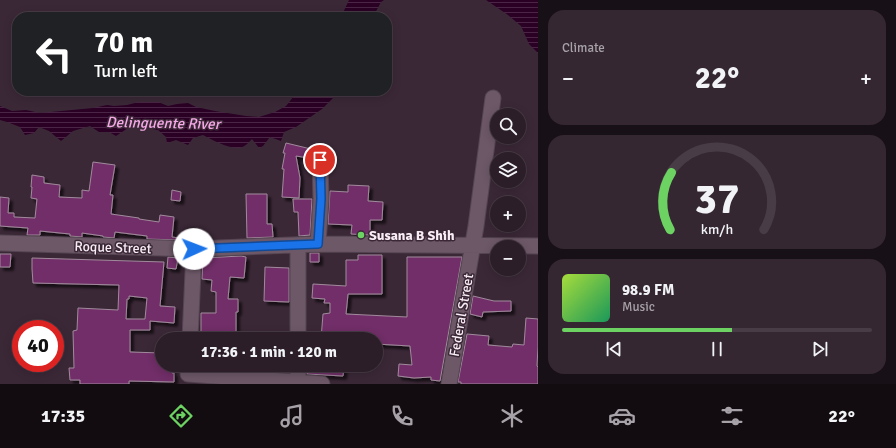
<!DOCTYPE html>
<meta charset="utf-8">
<style>
body{margin:0;font-family:Signika,sans-serif;background:#342731;color:#f1f3f6;height:100vh;display:flex;flex-direction:column;font-size:15px;white-space:nowrap}
*{box-sizing:border-box;margin:0}
p{font-size:13px;color:#a6a2a8}
.icon{flex:none;width:22px;height:22px;fill:none;stroke:currentColor;stroke-width:2;stroke-linecap:round;stroke-linejoin:round}
.map{position:relative;flex:1;overflow:hidden}
.details{display:flex;flex-direction:column;gap:10px;padding:10px;background:#181017;width:358px}
.details>*{flex:none}
.banner{position:absolute;left:12px;top:12px;width:380px;height:84px;border-radius:16px;box-shadow:0 2px 10px #0003,0 0 0 1px #483c46;background:#202124;color:#fff;overflow:hidden}
.controls{position:absolute;left:490px;top:108px;display:grid;gap:8px}
.controls a{display:grid;place-items:center;width:36px;height:36px;border-radius:50%;background:#2c1e29;box-shadow:0 2px 10px #0003,0 0 0 1px #483c46;font-size:20px}
.speed{position:absolute;left:12px;top:320px;display:flex;gap:8px;font-size:20px;font-weight:700;text-align:center}
.speed>*{display:grid;place-content:center;width:52px;height:52px;border-radius:50%;background:#2c1e29;box-shadow:0 2px 10px #0003,0 0 0 1px #483c46;line-height:1}
.speed .limit{border:6px solid #d22;background:#fff;color:#111}
.pin{position:absolute;display:grid;place-items:center;width:34px;height:34px;color:#fff;margin:-17px;border:2px solid #fff;border-radius:50%;box-shadow:0 1px 4px #0007}
.me{position:absolute;width:44px;margin:-22px;rotate:88deg;stroke-linejoin:round;filter:drop-shadow(0 0 3px #0008)}
.turn{display:flex;align-items:center;gap:14px;height:84px;padding:0 16px;font-size:18px}
.turn .icon{width:52px;height:52px;stroke-width:2.5}
.turn b{display:block;font-size:28px;line-height:34px}
.big{font-size:30px;font-weight:700;line-height:1.1}
.details .widget{flex:1;display:flex;flex-direction:column;justify-content:center;gap:6px;min-width:0;padding:0 14px;border-radius:16px;background:#342731}
.details .dial{align-items:center;gap:0}
.dial svg{height:104px;overflow:visible;fill:none;stroke:#483c46;stroke-width:7;stroke-linecap:round;text-anchor:middle}
.dial text{fill:#f1f3f6;stroke:none}
.song{display:flex;align-items:center;gap:12px}
.cover{width:48px;height:48px;border-radius:6px;background:linear-gradient(135deg,hsl(80 70% 55%),hsl(150 70% 35%))}
.played{height:4px;border-radius:2px;background:linear-gradient(90deg,#6cd362 55%,#483c46 55%)}
.keys{display:flex;justify-content:space-around;direction:ltr}
.heat{display:flex;justify-content:space-between;align-items:center;font-size:22px;direction:ltr}
.trip{position:absolute;left:155px;top:332px;width:228px;height:40px;border-radius:20px;background:#2c1e29;box-shadow:0 2px 10px #0003,0 0 0 1px #483c46;font-weight:700;line-height:40px;text-align:center}
.menu{display:flex;height:64px;justify-content:space-around;align-items:center;background:#120c10;color:#a6a2a8}
.menu .icon{width:28px;height:28px}
.menu .selected{color:#6cd362}
.menu b{font-size:18px;color:#f1f3f6}
main{display:flex;flex:1;min-height:0}
.map>svg:first-child{display:block}
.water{fill:url(#water-rules)}
.building{fill:#712f68;stroke:#a18a9c;fill-rule:evenodd;filter:url(#shadow)}
.lines{fill:none;stroke-linecap:round;stroke-linejoin:round}
.minor-casing{stroke:#554552;stroke-width:17}
.minor{stroke:#6d5868;stroke-width:15}
.route-casing{stroke:#114b97;stroke-width:10}
.route{stroke:#1a73e8;stroke-width:7}
.poi-dot{fill:#6cd362;stroke:#3b2837;stroke-width:1.5}
.labels{text-anchor:middle;stroke-width:3;stroke-linejoin:round;paint-order:stroke}
.poi-label{font-size:14px;font-weight:bold;fill:#f8ecf5;stroke:#3b2837;text-anchor:start}
.street-label{font-size:14px;fill:#f8ecf5;stroke:#3b2837}
.water-label{font-size:15px;font-style:italic;fill:#f5a9e7;stroke:#3b2837}
</style>
<main>
<div class="map">
<svg width="538" height="384" viewBox="0 0 538 384">
<defs>
<pattern id="water-rules" width="6" height="5" patternUnits="userSpaceOnUse"><rect width="6" height="5" fill="#2a0025"/><path d="M0 2.5h6" fill="none" stroke="#4a2545"/></pattern>
<filter id="shadow"><feDropShadow dx="3.5" dy="3.5" stdDeviation="1" flood-color="#0009"/></filter>
</defs>
<rect width="100%" height="100%" fill="#3b2837"/>
<!-- water -->
<path class="water" d="M349,0H384L381,2L373,17H341Z
M486,0H538V53L529,44L521,26L508,15Z
M298,91H330L333,98L322,109L296,127L284,132L281,141L270,137L263,146L259,148L252,139C249,142 246,146 242,147C233,151 212,140 203,135L193,138L188,145L176,140L167,143L166,137L158,130L141,127L128,128L116,136L109,132H99L90,126L73,131L61,141L49,131L39,127L34,133L25,135L20,127L7,122L0,120V106L12,111L26,110L40,113L93,108L107,105L114,106L127,105L139,102H158L168,106L177,104L188,103L196,107L215,111L246,116L259,117L275,112L286,106Z"/>
<!-- building -->
<path class="building" d="M286,143L311,149L309,158L296,156L300,178L299,198L282,197L284,169H282L285,153H283Z
M93,162L115,165L110,195H113L111,214L139,218V219L159,222L160,215L174,217L172,237L179,238V240L147,239V236L115,232L114,238L103,237V236L82,233V237L70,236V234L40,231V235H27L28,228L0,226V197L9,198L8,213H14V217L35,218L37,199L31,198L32,187H31L32,175L44,177V183L60,185L59,197L82,198V190L89,191Z
M348,185L369,186L368,201L383,202L382,220H370V235L351,234L352,225L328,224L330,191L348,192Z
M172,190L181,192L180,201L171,200Z
M246,194H267V224H272L273,237L247,238Z
M293,199H312L310,235L299,236L298,212H294Z
M310,253H319V262H310Z
M0,254H11L10,267H0Z
M358,255H382V294H348L346,314L407,317V257H462L440,381L431,380V377L414,378L398,376L399,364L412,365L410,346L376,344V339H321L323,314L330,313V303H324L325,299L312,298L313,284L346,286V260H358Z
M241,256L246,257L244,278L230,277L228,299H238V312H236V339H201V313H216V292L211,291L212,280L202,279L203,258Z
M168,257L178,258L176,269L167,268Z
M32,258L164,262L160,306L175,307L174,323L150,321V330H130V352L162,353V365H172V373H174V382L129,381V384H80V380H70L69,368H74L73,331L77,330L78,308L118,310L119,285L33,283L32,269ZM129,296L147,298L145,319H126L127,299H129Z
M265,267L289,268V302L264,301Z
M473,296L494,301H511V311L483,312L482,317L470,314Z
M526,318L538,319V347L537,366L538,367V384H461V382H458L467,334L489,336L488,345L512,347L513,344L524,345Z
M307,365H344L343,376L307,374Z"/>
<g class="lines">
<!-- minor casing -->
<g class="minor-casing">
<path id="minor" d="M0,243L194,249L318,244L538,246
M318,244L321,199L320,160
M298,245V339
M190,339L194,249
M298,365V384
M188,374L322,384
M449,384L476,226L493,98"/>
</g>
<!-- minor -->
<use href="#minor" class="minor"/>
</g>
<g class="lines">
<!-- route casing -->
<g class="route-casing">
<path id="route" d="M194,249L318,244L321,199L320,160"/>
</g>
<!-- route -->
<use href="#route" class="route"/>
</g>
<!-- markers -->
<circle class="poi-dot" cx="361" cy="235" r="4"/>
<g class="labels">
<!-- poi labels -->
<g class="poi-label">
<text x="369" y="240">Susana B Shih</text>
</g>
<!-- street labels -->
<g class="street-label">
<text transform="translate(113 247) rotate(2)" y="5">Roque Street</text>
<text transform="translate(461 315) rotate(-80)" y="5">Federal Street</text>
</g>
<!-- water labels -->
<g class="water-label">
<text transform="translate(163 123) rotate(1)" y="5">Delinguente River</text>
</g>
</g>
</svg>
<div class="controls">
<a><svg class="icon" aria-label="search" viewBox="0 0 24 24"><circle cx="10" cy="10" r="6"/><path d="M15 15l6 6"/></svg></a>
<a><svg class="icon" aria-label="layers" viewBox="0 0 24 24"><path d="M12 4l9 5-9 5-9-5zM3 14l9 5 9-5"/></svg></a>
<a>+</a>
<a>−</a>
</div>
<div class="speed"><div class="limit">40</div></div>
<div class="pin" style="left:320px;top:160px;background:#d93025"><svg class="icon" aria-label="arrive" viewBox="0 0 24 24"><path d="M6 21V4h12l-3 4 3 4H6"/></svg></div>
<svg class="me" style="left:194px;top:249px" viewBox="-20 -20 40 40"><circle r="19" fill="#fff"/><path d="M0-13L10 11 0 6-10 11z" fill="#1a73e8"/></svg>
<div class="trip">17:36 · 1 min · 120 m</div>
<div class="banner">
<div class="turn"><svg class="icon" aria-label="left" viewBox="0 0 24 24"><path d="M17 20v-9H6M10 6l-5 5 5 5"/></svg><div><b>70 m</b>Turn left</div></div>
</div>
</div>
<section class="details">
<div class="widget"><p>Climate</p>
<div class="heat"><a>−</a><b class="big">22°</b><a>+</a></div>
</div>
<div class="widget dial"><svg viewBox="0 0 100 80">
<path d="M14 69A42 42 0 1 1 86 69"/>
<path d="M14 69A42 42 0 0 1 15 25" stroke="#6cd362"/>
<text x="50" y="56" font-size="32" font-weight="700">37</text>
<text x="50" y="72" font-size="11">km/h</text>
</svg></div>
<div class="widget">
<div class="song"><i class="cover"></i><div><b>98.9 FM</b><p>Music</p></div></div>
<div class="played"></div>
<div class="keys"><svg class="icon" aria-label="previous" viewBox="0 0 24 24"><path d="M18 5L8 12l10 7zM5 5v14"/></svg><svg class="icon" aria-label="pause" viewBox="0 0 24 24"><path d="M8 5v14M16 5v14"/></svg><svg class="icon" aria-label="next" viewBox="0 0 24 24"><path d="M6 5l10 7-10 7zM19 5v14"/></svg></div>
</div>
</section>
</main>
<nav class="menu">
<b>17:35</b>
<svg class="icon selected" aria-label="directions" viewBox="0 0 24 24"><path d="M12 3l9 9-9 9-9-9zM9 14v-3h6M13 9l2 2-2 2"/></svg>
<svg class="icon" aria-label="music" viewBox="0 0 24 24"><path d="M9 18V5l10-2v13"/><circle cx="6" cy="18" r="3"/><circle cx="16" cy="16" r="3"/></svg>
<svg class="icon" aria-label="phone" viewBox="0 0 24 24"><path d="M5 4h4l2 5-3 2q2 4 5 5l2-3 5 2v4C11 20 4 13 5 4z"/></svg>
<svg class="icon" aria-label="climate" viewBox="0 0 24 24"><path d="M12 3v18M4 7l16 10M4 17L20 7"/></svg>
<svg class="icon" aria-label="car" viewBox="0 0 24 24"><path d="M5 17H2v-5l4-1 3-4h7l3 4 3 1v5h-3M9 17h6M6 11h13"/><circle cx="7" cy="17" r="2"/><circle cx="17" cy="17" r="2"/></svg>
<svg class="icon" aria-label="filters" viewBox="0 0 24 24"><path d="M4 7h16M4 17h16"/><circle cx="9" cy="7" r="2"/><circle cx="15" cy="17" r="2"/></svg>
<b>22°</b>
</nav>
